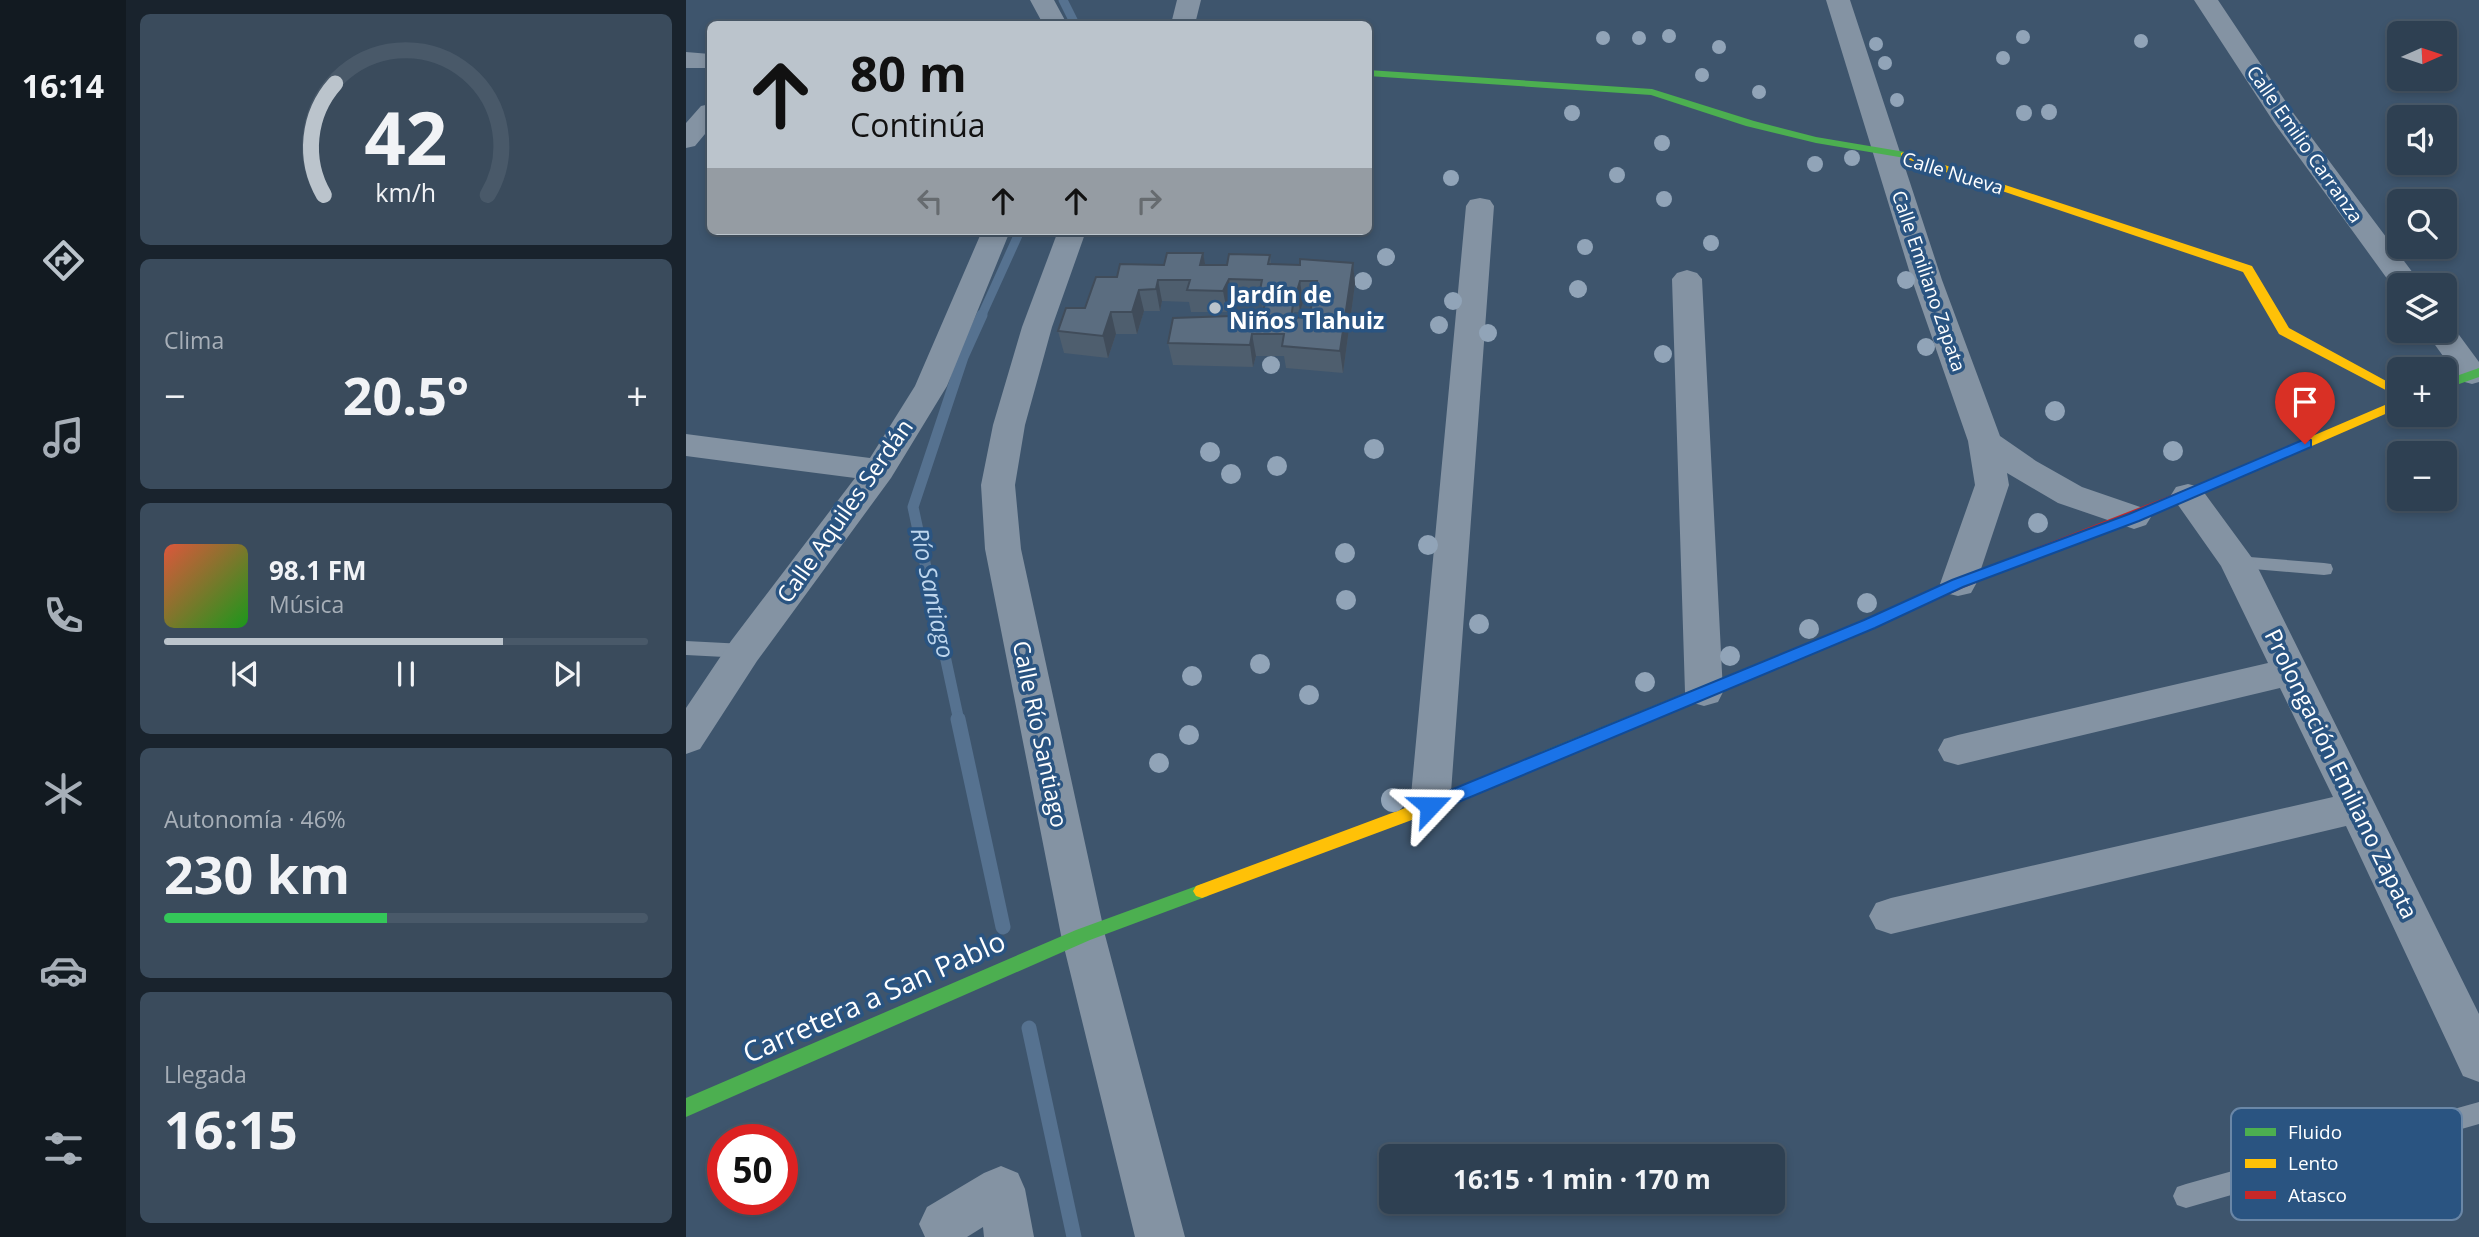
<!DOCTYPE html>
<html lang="es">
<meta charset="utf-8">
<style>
body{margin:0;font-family:"Open Sans",sans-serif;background:#3a4b5c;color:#f1f3f6;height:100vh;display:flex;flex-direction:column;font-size:26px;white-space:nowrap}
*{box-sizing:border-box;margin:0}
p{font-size:23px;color:#a7afb8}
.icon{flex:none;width:38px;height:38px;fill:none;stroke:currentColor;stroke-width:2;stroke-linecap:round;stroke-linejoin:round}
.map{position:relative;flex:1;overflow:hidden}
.details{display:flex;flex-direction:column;gap:14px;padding:14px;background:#19232d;width:560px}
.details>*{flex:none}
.hud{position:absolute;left:21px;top:21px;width:665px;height:214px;border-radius:10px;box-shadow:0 4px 10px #0003,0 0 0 2px #495969;background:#bbc4cc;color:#111;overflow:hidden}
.needle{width:46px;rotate:87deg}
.fabs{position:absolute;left:1701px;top:21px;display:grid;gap:14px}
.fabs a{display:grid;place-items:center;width:70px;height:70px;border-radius:10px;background:#2e4052;box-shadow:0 4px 10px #0003,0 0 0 2px #495969;font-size:35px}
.speed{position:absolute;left:21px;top:1124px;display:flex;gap:14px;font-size:35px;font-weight:700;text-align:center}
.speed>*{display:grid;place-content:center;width:91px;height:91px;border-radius:50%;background:#2e4052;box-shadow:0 4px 10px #0003,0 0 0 2px #495969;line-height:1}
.speed .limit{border:10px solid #d22;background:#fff;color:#111}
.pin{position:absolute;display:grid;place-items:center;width:60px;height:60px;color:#fff;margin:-72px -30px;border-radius:50% 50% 50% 0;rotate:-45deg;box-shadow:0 0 7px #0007}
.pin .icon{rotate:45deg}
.me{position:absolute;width:77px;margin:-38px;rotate:67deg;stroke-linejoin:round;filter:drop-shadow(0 0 5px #0008)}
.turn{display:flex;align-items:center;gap:24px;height:147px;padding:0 28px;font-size:32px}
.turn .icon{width:91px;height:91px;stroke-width:2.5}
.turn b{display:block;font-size:49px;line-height:60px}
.lanes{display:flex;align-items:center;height:66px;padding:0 28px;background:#0003;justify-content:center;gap:35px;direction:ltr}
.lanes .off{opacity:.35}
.big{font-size:52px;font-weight:700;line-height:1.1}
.details .widget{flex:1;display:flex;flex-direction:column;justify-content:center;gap:10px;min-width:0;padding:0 24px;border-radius:10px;background:#3a4b5c}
.details .dial{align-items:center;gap:0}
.dial svg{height:182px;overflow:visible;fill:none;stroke:#495969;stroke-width:7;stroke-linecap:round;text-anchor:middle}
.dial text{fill:#f1f3f6;stroke:none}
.song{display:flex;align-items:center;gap:21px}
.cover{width:84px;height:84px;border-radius:10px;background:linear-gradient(135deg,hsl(10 70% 55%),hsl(120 70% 35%))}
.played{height:7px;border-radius:4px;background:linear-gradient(90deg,#bbc4cc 70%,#495969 70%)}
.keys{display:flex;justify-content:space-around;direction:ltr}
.heat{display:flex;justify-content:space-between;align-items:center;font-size:38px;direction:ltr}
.charge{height:10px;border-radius:5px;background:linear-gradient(90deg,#34c759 46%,#495969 0)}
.trip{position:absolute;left:693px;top:1144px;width:406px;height:70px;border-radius:10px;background:#2e4052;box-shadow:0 4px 10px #0003,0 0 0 2px #495969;font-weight:700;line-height:70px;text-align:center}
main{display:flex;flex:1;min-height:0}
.tab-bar{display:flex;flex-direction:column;width:126px;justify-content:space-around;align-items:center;background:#121a21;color:#a7afb8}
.tab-bar .icon{width:49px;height:49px}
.tab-bar .active{color:#bbc4cc}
.tab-bar b{font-size:32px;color:#f1f3f6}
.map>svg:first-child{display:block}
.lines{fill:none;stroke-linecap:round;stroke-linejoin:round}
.stream-far2{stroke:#567290;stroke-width:9}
.stream-far1{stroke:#567290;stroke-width:11}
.stream{stroke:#567290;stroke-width:15}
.lane{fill:#8493a3;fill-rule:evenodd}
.street{fill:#8493a3;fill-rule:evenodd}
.fast{fill:#4caf50;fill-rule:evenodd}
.slow{fill:#ffc107;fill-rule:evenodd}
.jam{fill:#c62828;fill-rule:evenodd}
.tree{fill:#91a4b8}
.wall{fill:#4e5e6e;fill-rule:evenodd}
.shaded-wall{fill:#404c5a}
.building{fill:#5b6d80;stroke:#404c5a;stroke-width:2}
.route{fill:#1a73e8;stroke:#114b97;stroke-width:2}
.poi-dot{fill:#bbc4cc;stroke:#2a5481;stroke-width:2.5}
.labels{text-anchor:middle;stroke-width:7;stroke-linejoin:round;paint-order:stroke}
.far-street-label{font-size:19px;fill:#fff;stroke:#2a5481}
.poi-label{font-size:23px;font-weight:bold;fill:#fff;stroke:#2a5481;text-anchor:start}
.street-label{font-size:23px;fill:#fff;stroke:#2a5481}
.water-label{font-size:24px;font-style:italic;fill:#bed6ed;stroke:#2a5481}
.near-street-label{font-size:28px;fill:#fff;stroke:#2a5481}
.key{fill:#2a5481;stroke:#6a87a7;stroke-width:2}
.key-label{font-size:19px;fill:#fff}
</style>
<main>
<nav class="tab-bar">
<b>16:14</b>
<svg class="icon active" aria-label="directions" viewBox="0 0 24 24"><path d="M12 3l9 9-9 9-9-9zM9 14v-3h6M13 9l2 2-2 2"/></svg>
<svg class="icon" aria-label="music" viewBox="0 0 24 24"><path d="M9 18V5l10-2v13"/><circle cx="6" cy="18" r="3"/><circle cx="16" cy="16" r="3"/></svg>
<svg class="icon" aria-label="phone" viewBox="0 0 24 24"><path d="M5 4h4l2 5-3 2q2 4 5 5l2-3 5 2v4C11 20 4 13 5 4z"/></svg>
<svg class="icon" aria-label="climate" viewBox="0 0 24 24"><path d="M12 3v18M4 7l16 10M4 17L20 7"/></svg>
<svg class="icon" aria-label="car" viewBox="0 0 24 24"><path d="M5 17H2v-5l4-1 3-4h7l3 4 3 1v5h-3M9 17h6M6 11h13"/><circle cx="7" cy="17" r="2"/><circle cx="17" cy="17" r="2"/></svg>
<svg class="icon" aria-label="filters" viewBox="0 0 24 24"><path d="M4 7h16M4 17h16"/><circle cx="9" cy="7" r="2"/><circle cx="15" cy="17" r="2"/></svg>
</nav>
<section class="details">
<div class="widget dial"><svg viewBox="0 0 100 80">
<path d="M14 69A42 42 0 1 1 86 69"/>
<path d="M14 69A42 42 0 0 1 19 20" stroke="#bbc4cc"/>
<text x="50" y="56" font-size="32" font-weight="700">42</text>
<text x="50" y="72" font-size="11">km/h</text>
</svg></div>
<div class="widget"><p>Clima</p>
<div class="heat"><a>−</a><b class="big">20.5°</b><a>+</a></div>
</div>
<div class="widget">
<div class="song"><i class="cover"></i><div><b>98.1 FM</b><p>Música</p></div></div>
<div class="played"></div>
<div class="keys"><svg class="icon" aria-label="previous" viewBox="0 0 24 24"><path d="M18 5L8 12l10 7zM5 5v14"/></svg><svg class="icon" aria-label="pause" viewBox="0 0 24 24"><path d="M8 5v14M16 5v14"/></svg><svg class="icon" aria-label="next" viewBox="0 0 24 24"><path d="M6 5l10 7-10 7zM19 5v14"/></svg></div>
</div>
<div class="widget"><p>Autonomía · 46%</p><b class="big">230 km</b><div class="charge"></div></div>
<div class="widget"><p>Llegada</p><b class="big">16:15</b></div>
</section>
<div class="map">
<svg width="1793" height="1237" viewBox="0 0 1793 1237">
<rect width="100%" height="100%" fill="#3e556d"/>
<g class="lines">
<!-- stream-far2 -->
<path class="stream-far2" d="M377,0L389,24
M295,317L334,231"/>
<!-- stream-far1 -->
<path class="stream-far1" d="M273,721L227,507L277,357L296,315"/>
<!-- stream -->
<path class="stream" d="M272,719L317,927
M343,1028L388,1237"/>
<!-- lane -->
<path class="lane" d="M1551,556L1638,563L1645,564L1647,569L1645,574L1638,575L1544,567L1542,562L1544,557Z
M0,641L58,644L65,646L68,651L65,656L58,658L0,655Z
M1793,1102V1124L1500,1208L1491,1205L1487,1196L1491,1187L1500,1184Z"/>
<!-- street -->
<path class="street" d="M344,0H368L381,24H357Z
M491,0H515L509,24H485Z
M1140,0H1164L1256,280L1314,436L1350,461L1396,487L1460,509L1465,517L1460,525L1448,529L1372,503L1321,473L1323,485L1290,584L1285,593L1272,596L1259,593L1254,584L1289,485L1282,441L1226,280Z
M1508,0H1532L1608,114L1736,285H1713V292L1710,291L1589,124Z
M0,52L24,54V68H0Z
M24,104V128L9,146L0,148V123L15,106Z
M794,198L804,200L808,206L764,806L758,817L744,822L730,817L724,806L780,206L784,200Z
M296,231H324L261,386L205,478L71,661L14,749L0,754V708L45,641L169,478L0,456V434L184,458L229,386Z
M372,231H400L366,327L339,425L329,485L335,549L419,935L499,1237H449L375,935L299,549L295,485L307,425L336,327Z
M1001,270L1011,273L1016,279L1037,692L1032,702L1018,706L1004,702L999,692L986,279L991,273Z
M1759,323L1765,324L1793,362V382L1786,384L1775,381L1739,331H1759Z
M1502,484L1514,487L1569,562L1793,1014V1082L1777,1076L1660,826L1205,934L1190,929L1183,916L1190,903L1205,898L1647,797L1594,688L1272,765L1258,761L1252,750L1258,739L1272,735L1582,663L1535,566L1485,495L1490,487Z
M315,1166L332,1173L339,1189L348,1237H298L297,1227L281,1237H239L233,1224L241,1207L298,1173Z"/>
<!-- fast -->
<path class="fast" d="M682,70L966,89L1068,121L1130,137L1219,152L1225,155L1219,158L1130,143L1060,126L965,95L682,76Z
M1793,368V377L1759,389V380Z
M1183,618L1189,620L1191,624L1189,628L867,762H855L853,757L855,752Z
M516,884L522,886L525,891L522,896L404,940L0,1117V1098L390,930Z"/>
<!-- slow -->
<path class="slow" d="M1219,152L1566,266L1603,328L1713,388V397L1593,334L1557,272L1215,157V153Z
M1713,399V408L1529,488L1524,490L1517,485L1519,482Z
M861,751L867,752L869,757L867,762L750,811L516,898L510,896L507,891L510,886L738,801Z"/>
<!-- jam -->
<path class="jam" d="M1524,480L1531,485L1529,488L1277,588L1189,628L1183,630L1175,624L1177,620L1267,580Z"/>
</g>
<!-- trees -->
<g class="tree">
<circle cx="983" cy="36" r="7"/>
<circle cx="1337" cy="37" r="7"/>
<circle cx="917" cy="38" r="7"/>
<circle cx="953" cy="38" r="7"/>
<circle cx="1455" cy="41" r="7"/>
<circle cx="1190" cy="44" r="7"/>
<circle cx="1033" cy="47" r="7"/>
<circle cx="1317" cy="58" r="7"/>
<circle cx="1199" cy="63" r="7"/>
<circle cx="1016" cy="75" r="7"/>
<circle cx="1073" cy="92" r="7"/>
<circle cx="1211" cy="100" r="7"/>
<circle cx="1363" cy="112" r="8"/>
<circle cx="886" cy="113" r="8"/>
<circle cx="1338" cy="113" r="8"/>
<circle cx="976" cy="143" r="8"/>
<circle cx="1166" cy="158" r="8"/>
<circle cx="1129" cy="164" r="8"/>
<circle cx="931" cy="175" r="8"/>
<circle cx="765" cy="178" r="8"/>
<circle cx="978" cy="199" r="8"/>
<circle cx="1025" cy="243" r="8"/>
<circle cx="899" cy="247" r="8"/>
<circle cx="700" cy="257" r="9"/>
<circle cx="1220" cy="280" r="9"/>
<circle cx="677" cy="281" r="9"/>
<circle cx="892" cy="289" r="9"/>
<circle cx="767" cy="301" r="9"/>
<circle cx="753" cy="325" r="9"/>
<circle cx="802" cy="333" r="9"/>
<circle cx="1240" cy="347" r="9"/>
<circle cx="977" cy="354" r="9"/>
<circle cx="585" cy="365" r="9"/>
<circle cx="1369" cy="411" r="10"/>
<circle cx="688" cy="449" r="10"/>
<circle cx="1487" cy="451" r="10"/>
<circle cx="524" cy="452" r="10"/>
<circle cx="591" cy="466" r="10"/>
<circle cx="545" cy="474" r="10"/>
<circle cx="1352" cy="523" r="10"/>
<circle cx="742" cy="545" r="10"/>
<circle cx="659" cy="553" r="10"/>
<circle cx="660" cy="600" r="10"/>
<circle cx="1181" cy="603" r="10"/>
<circle cx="793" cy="624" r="10"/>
<circle cx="1123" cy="629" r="10"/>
<circle cx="1044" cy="656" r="10"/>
<circle cx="574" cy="664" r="10"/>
<circle cx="506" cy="676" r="10"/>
<circle cx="959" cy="682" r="10"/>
<circle cx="623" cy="695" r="10"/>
<circle cx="503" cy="735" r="10"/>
<circle cx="473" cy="763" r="10"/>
<circle cx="707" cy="800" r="12"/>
</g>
<!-- wall -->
<path class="wall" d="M517,253L519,265H541L584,255L585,265H614L667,263L669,284L657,373L600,368L598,356H570L567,367L487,365L482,343L575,315L577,310L576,301H546L541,312H505L503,302L476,301L474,311H458L451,334H430L422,358L378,353L372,331L399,308L431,277L478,265ZM617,302H626L623,317L609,318L608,312H614Z"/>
<!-- shaded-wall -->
<path class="shaded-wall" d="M517,253L521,274L514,265Z
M667,263L669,284L657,373L654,351Z
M543,279L546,301L541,312L537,291Z
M472,280L476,301L474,311L470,289Z
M614,281L617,302L614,312L611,291Z
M453,290L458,311L451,334L446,312Z
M425,312L430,334L422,358L417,336Z
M566,334L570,356L567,367L564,345Z"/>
<!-- building -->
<path class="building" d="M481,253H517L514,265H541L543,254L584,255L582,264L614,265V259L667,263L654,351L596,346L598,334H566L564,345L482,343L487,318L575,315L579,305H607L605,318L623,317L631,281H614L611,291L574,290L576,280L543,279L537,291L501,290L504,280H472L470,289L453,290L446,312H425L417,336L372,331L380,308H399L410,277H431L434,264L478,265Z"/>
<!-- route -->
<path class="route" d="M1619,439L1625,440V447L1453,521L1277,587L1189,628L751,811H738L736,806L738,801L1178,620L1266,580L1443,514Z"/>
<!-- markers -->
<circle class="poi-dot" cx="529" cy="308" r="7"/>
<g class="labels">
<!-- far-street labels -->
<g class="far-street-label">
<text transform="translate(1619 144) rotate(55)" y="7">Calle Emilio Carranza</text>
<text transform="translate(1267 173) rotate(17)" y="7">Calle Nueva</text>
<text transform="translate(1243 281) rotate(71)" y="7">Calle Emiliano Zapata</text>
</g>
<!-- poi labels -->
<g class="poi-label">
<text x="543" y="303">Jardín de<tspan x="543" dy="26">Niños Tlahuiz</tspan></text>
</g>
<!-- street labels -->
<g class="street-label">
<text transform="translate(159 511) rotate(-55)" y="8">Calle Aquiles Serdán</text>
<text transform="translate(354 734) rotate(78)" y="8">Calle Río Santiago</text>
<text transform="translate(1655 774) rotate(64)" y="8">Prolongación Emiliano Zapata</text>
</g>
<!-- water labels -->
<g class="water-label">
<text transform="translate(246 593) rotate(78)" y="8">Río Santiago</text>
</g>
<!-- near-street labels -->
<g class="near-street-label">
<text transform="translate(188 997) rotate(-24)" y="10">Carretera a San Pablo</text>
</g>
</g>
<!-- legend -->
<rect x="1545" y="1108" width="231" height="112" rx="10" class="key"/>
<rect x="1559" y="1128" width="31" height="8" fill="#4caf50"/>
<rect x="1559" y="1159" width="31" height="9" fill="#ffc107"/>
<rect x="1559" y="1191" width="31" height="8" fill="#c62828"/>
<g class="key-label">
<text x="1602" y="1139">Fluido</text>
<text x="1602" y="1170">Lento</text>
<text x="1602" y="1202">Atasco</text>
</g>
</svg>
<div class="fabs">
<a><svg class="needle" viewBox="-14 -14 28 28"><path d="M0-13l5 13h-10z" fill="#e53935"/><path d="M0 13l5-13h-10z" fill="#a7afb8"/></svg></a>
<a><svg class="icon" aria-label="sound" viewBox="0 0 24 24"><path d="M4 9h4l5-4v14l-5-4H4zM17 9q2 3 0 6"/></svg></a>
<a><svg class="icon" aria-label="search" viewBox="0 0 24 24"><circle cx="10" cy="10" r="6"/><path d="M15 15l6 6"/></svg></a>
<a><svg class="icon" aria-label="layers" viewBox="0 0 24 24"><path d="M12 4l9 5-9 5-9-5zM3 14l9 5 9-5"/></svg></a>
<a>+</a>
<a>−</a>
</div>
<div class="speed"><div class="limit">50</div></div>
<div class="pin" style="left:1619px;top:444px;background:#d93025"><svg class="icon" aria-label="arrive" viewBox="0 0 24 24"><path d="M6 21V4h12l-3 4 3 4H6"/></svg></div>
<svg class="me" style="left:744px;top:806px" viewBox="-20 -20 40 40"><path d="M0-17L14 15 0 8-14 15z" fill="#1a73e8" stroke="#fff" stroke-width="4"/></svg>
<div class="trip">16:15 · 1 min · 170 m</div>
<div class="hud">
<div class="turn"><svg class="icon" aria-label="ahead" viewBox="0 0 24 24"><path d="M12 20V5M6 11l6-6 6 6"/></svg><div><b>80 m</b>Continúa</div></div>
<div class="lanes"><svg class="icon off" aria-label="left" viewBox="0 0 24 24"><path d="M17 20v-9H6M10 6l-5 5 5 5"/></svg><svg class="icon" aria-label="ahead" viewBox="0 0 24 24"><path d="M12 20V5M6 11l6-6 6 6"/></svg><svg class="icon" aria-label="ahead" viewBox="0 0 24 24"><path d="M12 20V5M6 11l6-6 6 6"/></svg><svg class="icon off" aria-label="right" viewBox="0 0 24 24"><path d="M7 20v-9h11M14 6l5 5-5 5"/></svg></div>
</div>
</div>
</main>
